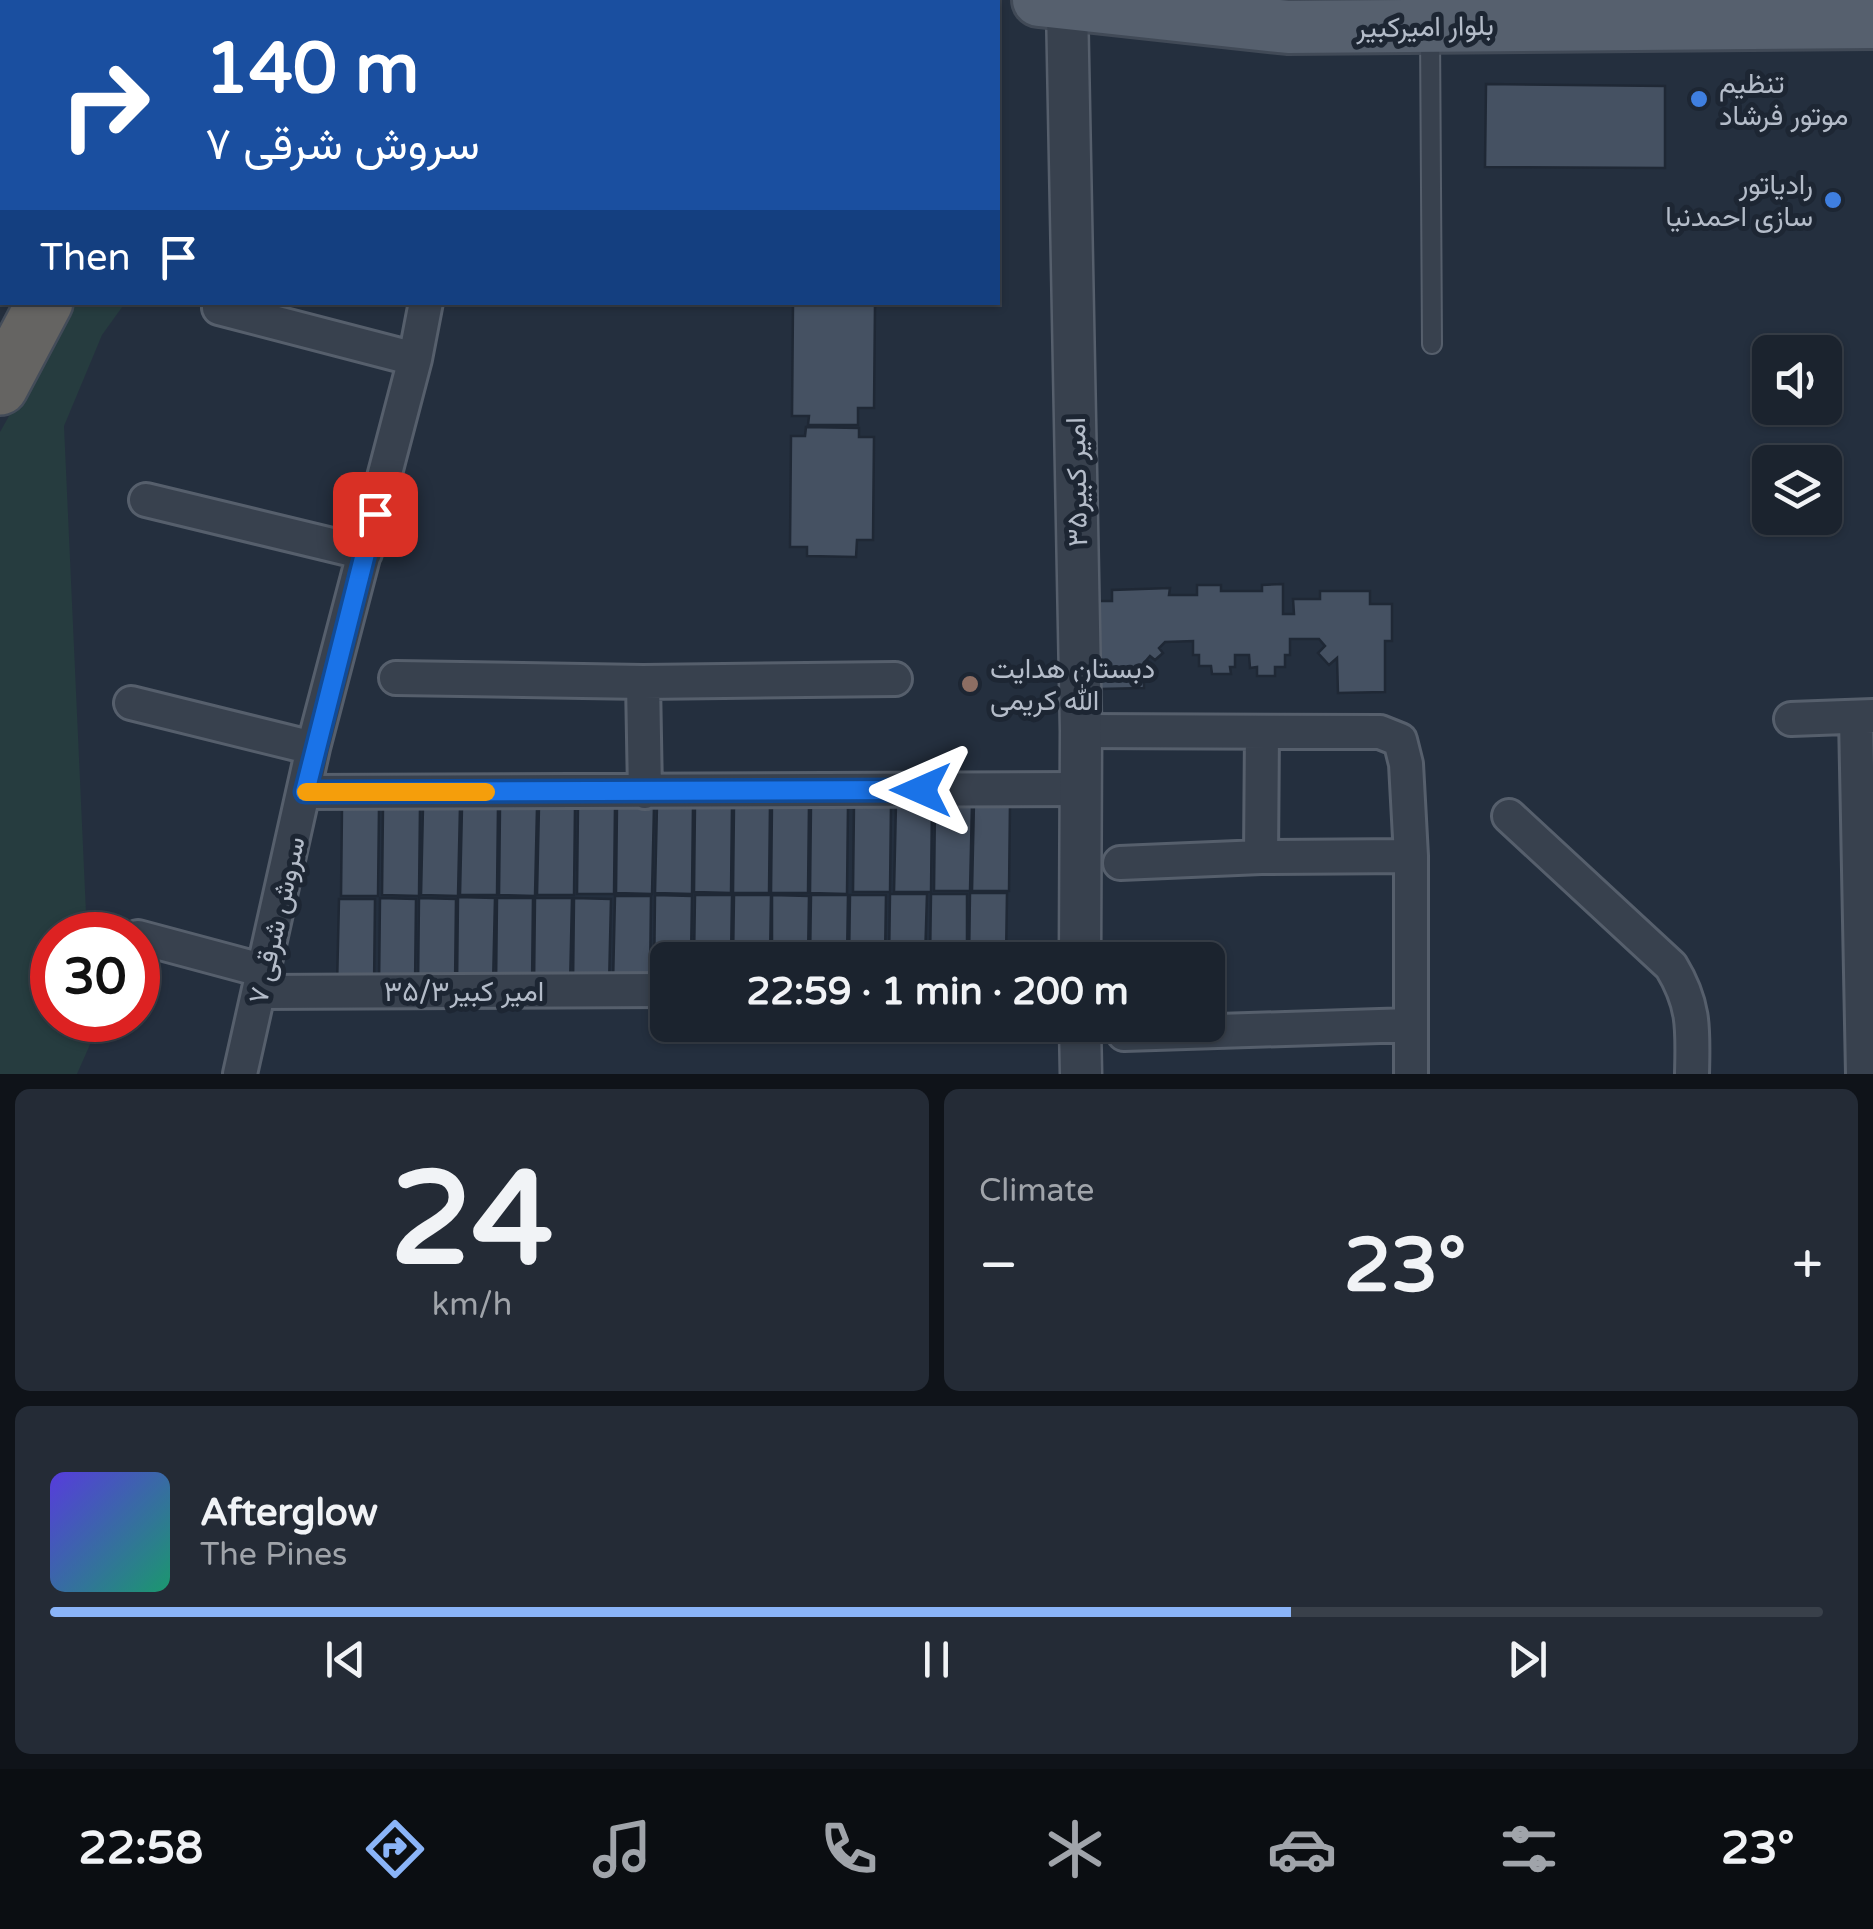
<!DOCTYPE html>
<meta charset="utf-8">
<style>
body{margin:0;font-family:"Varela Round",Vazirmatn,sans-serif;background:#242b36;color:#f1f3f6;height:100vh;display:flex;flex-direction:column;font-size:38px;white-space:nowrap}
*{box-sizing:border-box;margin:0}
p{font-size:32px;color:#a0a4aa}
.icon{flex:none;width:55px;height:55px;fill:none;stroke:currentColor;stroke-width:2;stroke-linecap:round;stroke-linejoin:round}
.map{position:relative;height:1074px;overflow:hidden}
.drawer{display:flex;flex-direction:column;gap:15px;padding:15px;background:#0f1319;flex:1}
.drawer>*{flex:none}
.top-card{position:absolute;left:0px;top:0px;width:1000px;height:305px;box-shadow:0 2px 8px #0004,0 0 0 2px #39404a;background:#1a4fa0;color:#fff;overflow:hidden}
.buttons{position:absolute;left:1752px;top:335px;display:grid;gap:20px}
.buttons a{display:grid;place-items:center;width:90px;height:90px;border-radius:15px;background:#1b232e;box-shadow:0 2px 8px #0004,0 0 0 2px #39404a;font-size:50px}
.speed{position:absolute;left:30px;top:912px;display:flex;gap:20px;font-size:50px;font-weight:700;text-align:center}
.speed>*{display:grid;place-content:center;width:130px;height:130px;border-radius:50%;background:#1b232e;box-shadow:0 2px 8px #0004,0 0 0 2px #39404a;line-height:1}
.speed .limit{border:15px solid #d22;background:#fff;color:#111}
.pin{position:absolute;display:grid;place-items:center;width:85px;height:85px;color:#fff;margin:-42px;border-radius:20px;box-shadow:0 5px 15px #0006}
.me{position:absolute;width:110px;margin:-55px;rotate:270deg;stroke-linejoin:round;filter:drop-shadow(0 0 8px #0008)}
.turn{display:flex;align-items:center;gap:35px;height:210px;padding:0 40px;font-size:45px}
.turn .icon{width:130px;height:130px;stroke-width:2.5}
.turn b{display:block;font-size:70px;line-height:85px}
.then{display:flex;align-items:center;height:95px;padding:0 40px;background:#0003;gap:20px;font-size:38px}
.big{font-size:75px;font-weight:700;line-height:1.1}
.drawer .tile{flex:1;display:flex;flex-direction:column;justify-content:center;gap:15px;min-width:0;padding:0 35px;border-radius:15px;background:#242b36}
.drawer .dial{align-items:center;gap:0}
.dial b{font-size:130px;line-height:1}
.song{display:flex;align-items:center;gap:30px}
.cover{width:120px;height:120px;border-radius:15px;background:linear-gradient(135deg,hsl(250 70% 55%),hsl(160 70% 35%))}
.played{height:10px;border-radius:5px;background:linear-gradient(90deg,#8ab4f8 70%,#39404a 70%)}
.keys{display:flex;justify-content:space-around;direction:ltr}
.heat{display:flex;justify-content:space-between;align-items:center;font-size:55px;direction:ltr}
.drawer .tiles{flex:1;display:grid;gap:15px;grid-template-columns:1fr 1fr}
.tile:last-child{grid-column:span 2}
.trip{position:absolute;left:650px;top:942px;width:575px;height:100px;border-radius:15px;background:#1b232e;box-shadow:0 2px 8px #0004,0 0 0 2px #39404a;font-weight:700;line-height:100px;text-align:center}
.tab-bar{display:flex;height:160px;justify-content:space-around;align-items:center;background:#0b0e12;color:#a0a4aa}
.tab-bar .icon{width:70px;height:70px}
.tab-bar .selected{color:#8ab4f8}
.tab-bar b{font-size:45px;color:#f1f3f6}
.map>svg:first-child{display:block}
.green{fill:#263c3f}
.building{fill:#455162;stroke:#1f2835;stroke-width:2.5}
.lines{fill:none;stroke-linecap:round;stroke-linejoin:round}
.service-casing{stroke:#565f6c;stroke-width:22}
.minor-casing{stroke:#565f6c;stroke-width:38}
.tertiary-casing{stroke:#565f6c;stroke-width:45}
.primary-casing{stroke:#414a57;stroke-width:58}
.trunk-casing{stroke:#434c59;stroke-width:60}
.service{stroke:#38414e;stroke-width:18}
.minor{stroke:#38414e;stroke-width:32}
.tertiary{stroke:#38414e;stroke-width:40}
.primary{stroke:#56606e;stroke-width:52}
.trunk{stroke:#656462;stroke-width:55}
.route-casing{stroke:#114b97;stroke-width:25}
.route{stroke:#1a73e8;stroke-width:18}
.slow{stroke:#f59e0b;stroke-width:18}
.shop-dot{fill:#3f7fe0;stroke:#1d2633;stroke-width:4}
.education-dot{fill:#8d6e63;stroke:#1d2633;stroke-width:4}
.labels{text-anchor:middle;stroke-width:10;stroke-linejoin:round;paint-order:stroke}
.street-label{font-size:28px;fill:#b4bcc9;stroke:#1d2633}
.poi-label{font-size:28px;fill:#b4bcc9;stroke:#1d2633;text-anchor:start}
</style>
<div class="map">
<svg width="1873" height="1074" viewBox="0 0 1873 1074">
<rect width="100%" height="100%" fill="#242f3e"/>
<!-- green -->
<path class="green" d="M0,0L141,2H2L0,165Z
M73,303H125L102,335L64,426L87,935H52V1020H91L92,1040L77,1074H0V432Z"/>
<!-- building -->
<path class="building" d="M1486,84L1665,86V168L1485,167Z
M807,302L875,305L874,408H858V425H808L809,416H792L793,304Z
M806,427L859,428V437H874L873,540H857L856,557L807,556V547H790L791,436H805Z
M1283,584V614H1294L1293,599H1320V591H1370V604H1392V641H1385V692L1338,693L1337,658L1329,665L1318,653L1325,646L1319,639H1290V655H1285V667H1275V676H1257V667L1250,668L1249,655H1235V667H1230L1231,674H1212L1211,666H1199V655H1193V641L1165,642L1159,648L1163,653L1155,660L1150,656L1144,663V688L1099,689L1093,601H1112V590L1170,588L1169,595H1197V585H1221V591H1262V585Z
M974,802L1010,803L1009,891H972Z
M896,803L932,804L931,892H894Z
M935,803H972L970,891H934Z
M695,804L732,805L731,893L694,892Z
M772,804L809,805L808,893H771Z
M854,804H891L890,892H853Z
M617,805L654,806L652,894L616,893Z
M657,805H693L692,894L655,893Z
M734,805H770L769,893H733Z
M811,805H848L847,894L810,893Z
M539,806L575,807L574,895H537Z
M578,806H615L614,894H577Z
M383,807L420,808L419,896L382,895Z
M423,807H460L458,896L421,895Z
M462,807H498L497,895H460Z
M500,807L537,808L535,896L499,895Z
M342,808H379L378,896H341Z
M970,893H1007L1006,960H969Z
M890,894H927L925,960H889Z
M931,894H967V960H930Z
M655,895L692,896L691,960H668V984H654Z
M695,895H732L731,960H694Z
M734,895H771L770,960H733Z
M772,895L809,896L808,960H772Z
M811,895H848L847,960H810Z
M850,895H886L885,960H849Z
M615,896H651L650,985L613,984Z
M458,897L495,898L493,986H457Z
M380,898L416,899L415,987H379Z
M419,898L456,899L455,987L418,986Z
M497,898H533L532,987H496Z
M535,898H572L570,987L534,986Z
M574,898L611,899L609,987L573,986Z
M339,899H375L374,988L337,987Z"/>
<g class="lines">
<!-- service casing -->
<g class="service-casing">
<path id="service" d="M1430,31L1432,344"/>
</g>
<!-- minor casing -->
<g class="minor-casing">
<path id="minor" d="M690,2V0
M219,308L415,359
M146,500L365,553
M396,678L643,682L895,679
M643,682L645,792
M131,703L313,748
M1856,717L1863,1074
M1791,719L1873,716
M1081,731L1380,732L1400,740L1406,764L1411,856V1074
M305,792L1079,789
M1509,816L1671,966C1695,1005 1693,1030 1692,1074
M1261,857L1262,732
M1120,863L1261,857L1411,856
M138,937L265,971
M260,992L668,990
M1124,1034L1411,1025
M240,1074L313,748L415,359L426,302"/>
</g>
<!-- tertiary casing -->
<g class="tertiary-casing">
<path id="tertiary" d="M1067,5L1081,731L1080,960
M1080,1025L1081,1074"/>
</g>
<!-- primary casing -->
<g class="primary-casing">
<path id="primary" d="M1039,0L1288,27L1873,22"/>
</g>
<!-- trunk casing -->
<g class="trunk-casing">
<path id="trunk" d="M163,0V2
M335,2L340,0
M0,175H2
M0,387L45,302"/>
</g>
<!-- service -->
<use href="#service" class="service"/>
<!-- minor -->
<use href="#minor" class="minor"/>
<!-- tertiary -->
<use href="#tertiary" class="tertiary"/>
<!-- primary -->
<use href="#primary" class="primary"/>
<!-- trunk -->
<use href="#trunk" class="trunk"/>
</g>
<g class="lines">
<!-- route casing -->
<g class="route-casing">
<path id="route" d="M375,514L305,792L921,790"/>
</g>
<!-- route -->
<use href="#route" class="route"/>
<!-- slow -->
<path class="slow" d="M306,792H486"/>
</g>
<!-- markers -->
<g class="shop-dot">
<circle cx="1699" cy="99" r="10"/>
<circle cx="1833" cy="200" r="10"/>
</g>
<circle class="education-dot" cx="970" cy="684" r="10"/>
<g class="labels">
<!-- street labels -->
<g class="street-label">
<text transform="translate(1425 26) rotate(-1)" y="10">بلوار امیرکبیر</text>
<text transform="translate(1076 482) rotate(-91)" y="10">امیر کبیر۳۵</text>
<text transform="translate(276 920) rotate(-77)" y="10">سروش شرقی ۷</text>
<text x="464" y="1001">امیر کبیر۳۵/۳</text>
</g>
<!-- poi labels -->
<g class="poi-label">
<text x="1719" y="93">تنظیم<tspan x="1719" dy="32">موتور فرشاد</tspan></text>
<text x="1813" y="194" text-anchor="end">رادیاتور<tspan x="1813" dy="32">سازی احمدنیا</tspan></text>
<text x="990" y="678">دبستان هدایت<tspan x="990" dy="32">الله کریمی</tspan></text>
</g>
</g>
</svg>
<div class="buttons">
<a><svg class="icon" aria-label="sound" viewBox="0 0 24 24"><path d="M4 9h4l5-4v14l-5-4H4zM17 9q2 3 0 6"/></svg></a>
<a><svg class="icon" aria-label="layers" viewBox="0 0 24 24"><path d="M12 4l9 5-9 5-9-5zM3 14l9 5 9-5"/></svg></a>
</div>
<div class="speed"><div class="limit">30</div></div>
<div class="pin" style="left:375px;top:514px;background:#d93025"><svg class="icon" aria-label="arrive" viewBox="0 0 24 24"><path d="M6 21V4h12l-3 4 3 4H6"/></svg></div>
<svg class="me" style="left:921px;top:790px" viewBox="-20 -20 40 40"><path d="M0-17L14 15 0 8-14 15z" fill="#1a73e8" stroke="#fff" stroke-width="4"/></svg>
<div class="trip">22:59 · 1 min · 200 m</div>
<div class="top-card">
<div class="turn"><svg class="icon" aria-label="right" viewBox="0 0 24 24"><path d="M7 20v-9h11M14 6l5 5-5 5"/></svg><div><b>140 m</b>سروش شرقی ۷</div></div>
<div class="then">Then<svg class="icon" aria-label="arrive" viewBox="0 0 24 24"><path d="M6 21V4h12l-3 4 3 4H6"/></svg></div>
</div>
</div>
<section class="drawer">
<div class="tiles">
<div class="tile dial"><b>24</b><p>km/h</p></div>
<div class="tile"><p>Climate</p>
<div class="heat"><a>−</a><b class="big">23°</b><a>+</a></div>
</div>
<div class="tile">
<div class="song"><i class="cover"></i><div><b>Afterglow</b><p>The Pines</p></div></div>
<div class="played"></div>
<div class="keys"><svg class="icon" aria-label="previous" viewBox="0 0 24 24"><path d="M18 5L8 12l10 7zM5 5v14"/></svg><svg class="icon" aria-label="pause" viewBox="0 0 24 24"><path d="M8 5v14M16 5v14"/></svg><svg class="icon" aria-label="next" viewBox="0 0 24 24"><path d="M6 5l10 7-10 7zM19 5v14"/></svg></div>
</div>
</div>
</section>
<nav class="tab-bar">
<b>22:58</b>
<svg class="icon selected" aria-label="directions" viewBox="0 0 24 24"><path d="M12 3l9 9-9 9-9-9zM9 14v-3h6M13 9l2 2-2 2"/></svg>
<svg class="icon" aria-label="music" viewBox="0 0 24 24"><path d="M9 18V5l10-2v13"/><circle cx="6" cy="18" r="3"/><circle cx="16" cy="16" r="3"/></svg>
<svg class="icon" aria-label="phone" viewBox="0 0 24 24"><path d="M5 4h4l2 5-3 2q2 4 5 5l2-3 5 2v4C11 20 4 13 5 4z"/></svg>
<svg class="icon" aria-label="climate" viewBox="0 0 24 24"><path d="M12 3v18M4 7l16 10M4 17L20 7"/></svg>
<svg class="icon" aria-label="car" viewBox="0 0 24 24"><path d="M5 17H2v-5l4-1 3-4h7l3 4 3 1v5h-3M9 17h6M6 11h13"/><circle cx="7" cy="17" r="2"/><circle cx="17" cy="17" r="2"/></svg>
<svg class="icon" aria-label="filters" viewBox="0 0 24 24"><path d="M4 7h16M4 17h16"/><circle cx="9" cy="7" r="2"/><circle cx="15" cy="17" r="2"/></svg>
<b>23°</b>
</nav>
